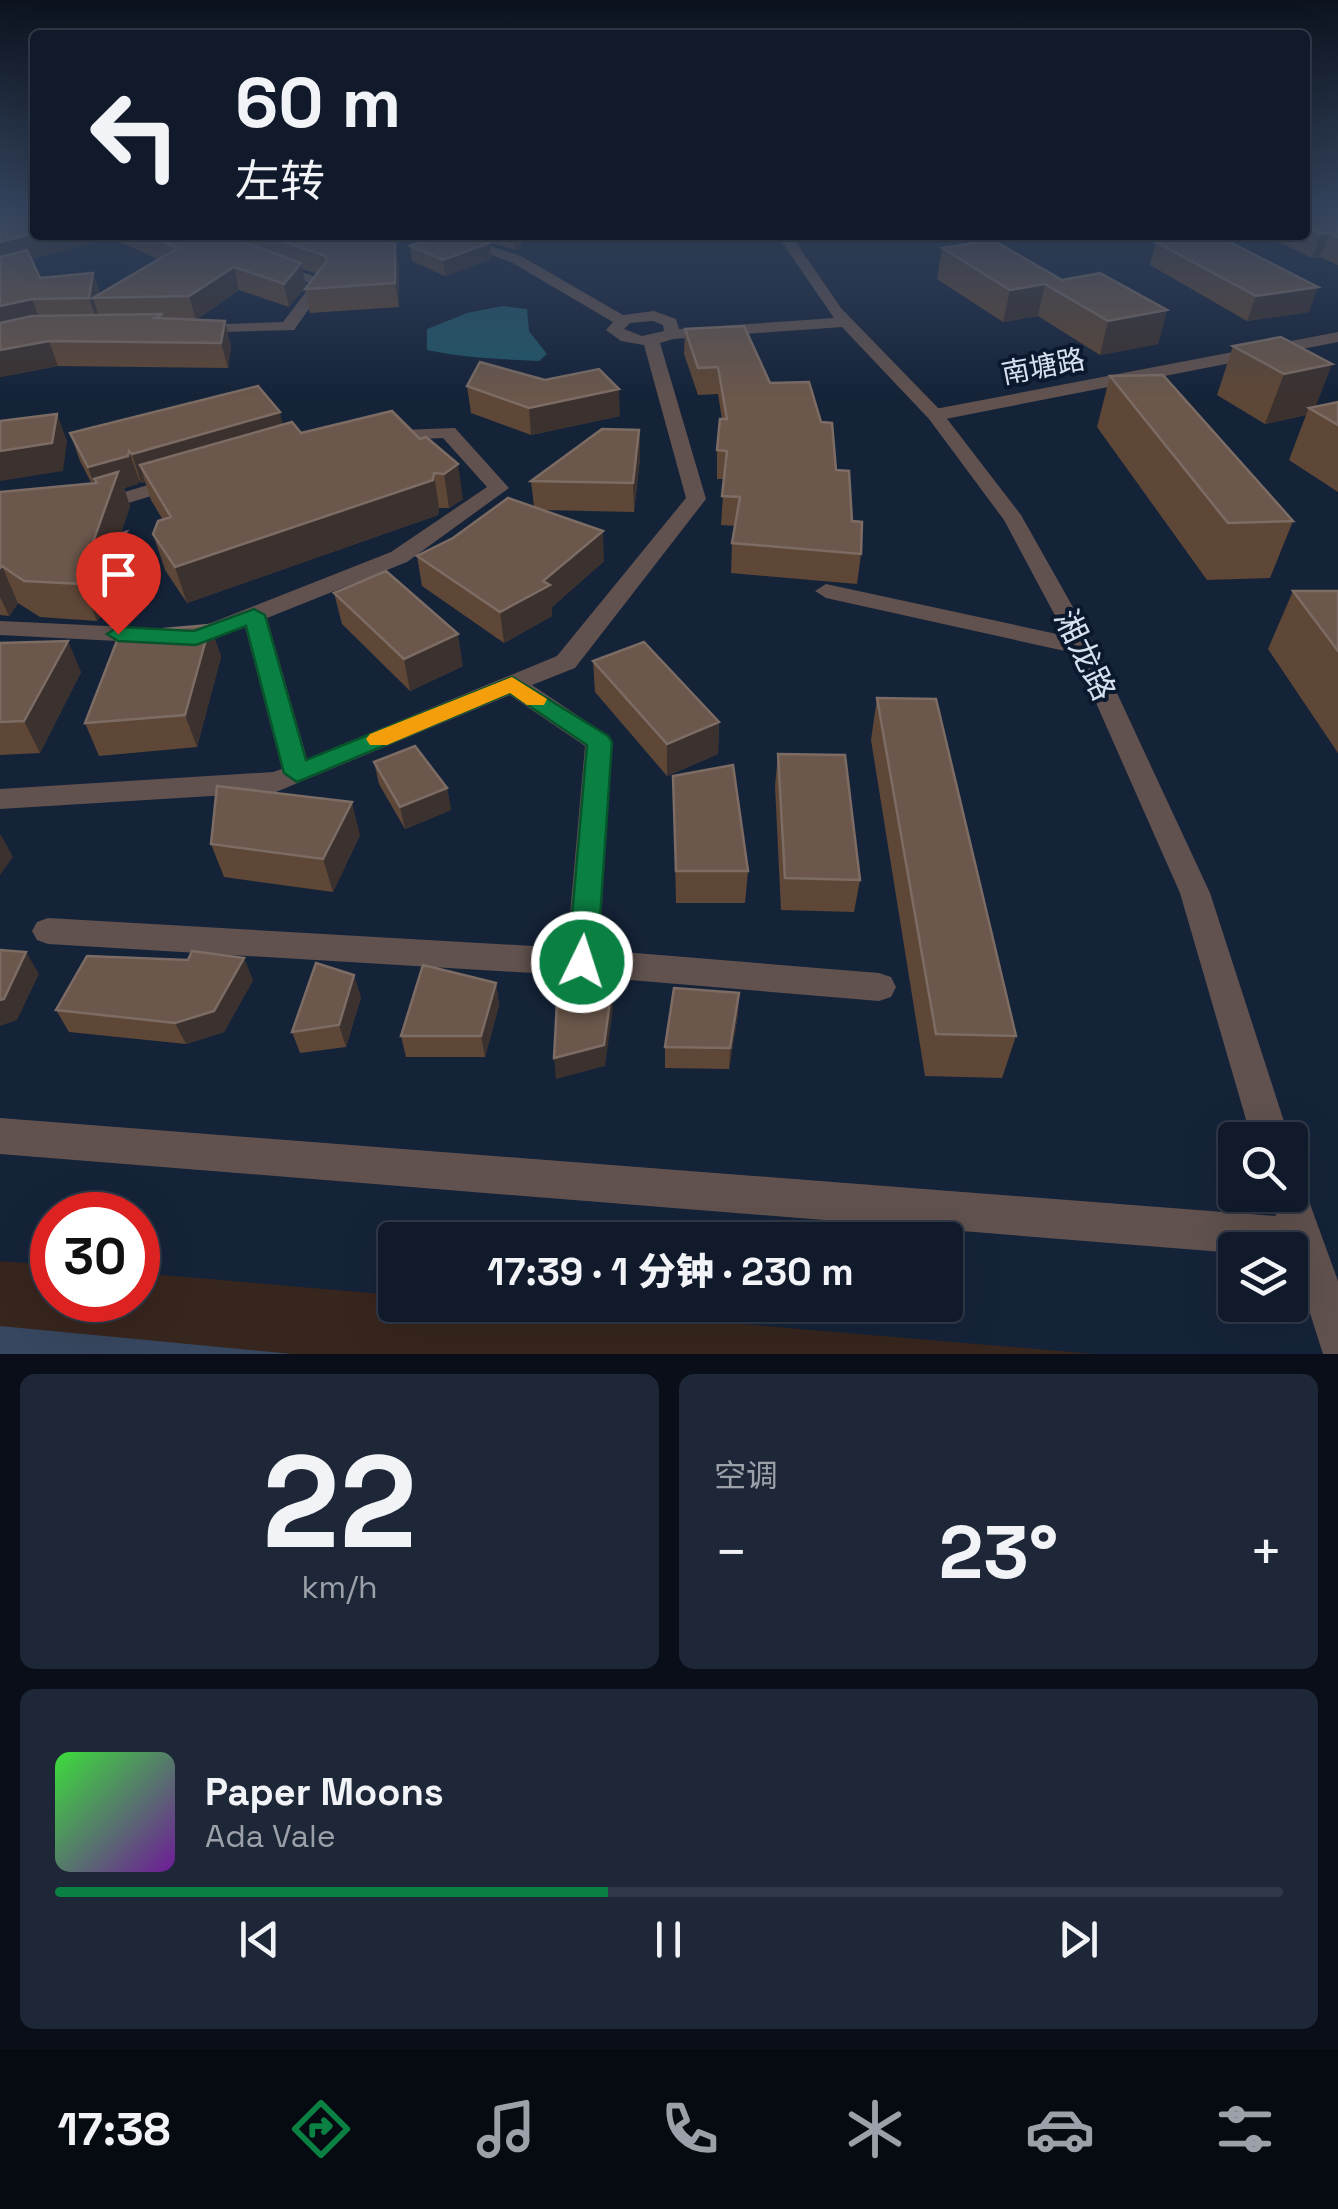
<!DOCTYPE html>
<html lang="zh">
<meta charset="utf-8">
<style>
body{margin:0;font-family:"Space Grotesk","Noto Sans SC",sans-serif;background:#1e2737;color:#f1f3f6;height:100vh;display:flex;flex-direction:column;font-size:38px;white-space:nowrap}
*{box-sizing:border-box;margin:0}
p{font-size:32px;color:#9ca1a9}
.icon{flex:none;width:55px;height:55px;fill:none;stroke:currentColor;stroke-width:2;stroke-linecap:round;stroke-linejoin:round}
.map{position:relative;height:1354px;overflow:hidden}
.side{display:flex;flex-direction:column;gap:20px;padding:20px;background:#090e18;flex:1}
.side>*{flex:none}
.hud{position:absolute;left:30px;top:30px;width:1280px;height:210px;border-radius:10px;box-shadow:0 10px 40px #0002,0 0 0 2px #303847;background:#101a2b;color:#f1f3f6;overflow:hidden}
.buttons{position:absolute;left:1218px;top:1122px;display:grid;gap:20px}
.buttons a{display:grid;place-items:center;width:90px;height:90px;border-radius:10px;background:#101a2b;box-shadow:0 10px 40px #0002,0 0 0 2px #303847;font-size:50px}
.speed{position:absolute;left:30px;top:1192px;display:flex;gap:20px;font-size:50px;font-weight:700;text-align:center}
.speed>*{display:grid;place-content:center;width:130px;height:130px;border-radius:50%;background:#101a2b;box-shadow:0 10px 40px #0002,0 0 0 2px #303847;line-height:1}
.speed .limit{border:15px solid #d22;background:#fff;color:#111}
.pin{position:absolute;display:grid;place-items:center;width:85px;height:85px;color:#fff;margin:-102px -42px;border-radius:50% 50% 50% 0;rotate:-45deg;box-shadow:0 0 10px #0007}
.pin .icon{rotate:45deg}
.me{position:absolute;width:110px;margin:-55px;rotate:4deg;stroke-linejoin:round;filter:drop-shadow(0 0 8px #0008)}
.turn{display:flex;align-items:center;gap:35px;height:210px;padding:0 40px;font-size:45px}
.turn .icon{width:130px;height:130px;stroke-width:2.5}
.turn b{display:block;font-size:70px;line-height:85px}
.big{font-size:75px;font-weight:800;line-height:1.1}
.side .card{flex:1;display:flex;flex-direction:column;justify-content:center;gap:15px;min-width:0;padding:0 35px;border-radius:15px;background:#1e2737}
.side .dial{align-items:center;gap:0}
.dial b{font-size:130px;line-height:1}
.song{display:flex;align-items:center;gap:30px}
.cover{width:120px;height:120px;border-radius:15px;background:linear-gradient(135deg,hsl(120 70% 55%),hsl(280 70% 35%))}
.played{height:10px;border-radius:5px;background:linear-gradient(90deg,#0b8043 45%,#303847 45%)}
.keys{display:flex;justify-content:space-around;direction:ltr}
.heat{display:flex;justify-content:space-between;align-items:center;font-size:55px;direction:ltr}
.side .tiles{flex:1;display:grid;gap:20px;grid-template-columns:1fr 1fr}
.card:last-child{grid-column:span 2}
.trip{position:absolute;left:378px;top:1222px;width:585px;height:100px;border-radius:10px;background:#101a2b;box-shadow:0 10px 40px #0002,0 0 0 2px #303847;font-weight:800;line-height:100px;text-align:center}
.tabs{display:flex;height:160px;justify-content:space-around;align-items:center;background:#060a11;color:#9ca1a9}
.tabs .icon{width:70px;height:70px}
.tabs .on{color:#0b8043}
.tabs b{font-size:45px;color:#f1f3f6}
.map>svg:first-child{display:block}
.education{fill:#37261e}
.green{fill:#37475f}
.water{fill:#215668}
.lines{fill:none;stroke-linecap:round;stroke-linejoin:round}
.minor{fill:#61524f;fill-rule:evenodd}
.tertiary{fill:#61524f;fill-rule:evenodd}
.wall{fill:#5e4737;fill-rule:evenodd}
.shaded-wall{fill:#3b312f}
.building{fill:#6b574b;stroke:#7c6c64;stroke-width:2.5}
.route{fill:#0b8043;stroke:#07532c;stroke-width:2.5}
.slow{fill:#f59e0b}
.labels{text-anchor:middle;stroke-width:8;stroke-linejoin:round;paint-order:stroke}
.far-street-label{font-size:28px;fill:#d6e0ef;stroke:#0b192f}
.street-label{font-size:32px;fill:#d6e0ef;stroke:#0b192f}
</style>
<div class="map">
<svg width="1338" height="1354" viewBox="0 0 1338 1354">
<rect width="100%" height="100%" fill="#152339"/>
<!-- education -->
<path class="education" d="M0,1261L52,1265V1300H138V1273L395,1295V1305H518L1096,1354H0Z"/>
<!-- green -->
<path class="green" d="M0,1326L292,1354H0Z"/>
<!-- water -->
<path class="water" d="M502,306L527,309L529,331L547,354L539,361C500,359 465,358 427,350V329L467,313Z"/>
<g class="lines">
<!-- minor -->
<path class="minor" d="M435,235H456L521,256L623,315L654,311L676,319L679,329L834,318L777,235H791L841,308L941,411L1021,515L1096,648L1210,893L1290,1140H1252L1180,893L1074,653L826,598L815,591L826,584L1066,636L1004,520L929,419L842,327L673,339L660,343L706,499L575,668L532,685L608,736L612,742L599,950L879,973L891,977L896,987L891,997L879,1001L582,976L48,944L37,940L32,931L37,922L48,918L567,948L585,746L510,695L276,792L0,809V789L273,772L282,769L245,627L196,645L0,635V621L193,630L391,552L487,487L443,438L380,441L371,435L373,431L455,428L509,488L407,562L267,618L307,759L557,656L686,498L644,345L621,341L606,330L613,322L511,262ZM653,321L663,325L664,331L642,336L624,329L630,323Z
M270,263H280L328,282L294,330L187,333V327L193,325L283,322L312,284L270,269Z
M181,475L188,477V485L95,513L85,507L88,503Z
M0,1118L1276,1216L1269,1195H1290V1177L1302,1182L1338,1281V1354H1323L1290,1250L1235,1253L0,1154Z"/>
<!-- tertiary -->
<path class="tertiary" d="M1338,332V342L935,421L925,415L935,409Z"/>
</g>
<!-- wall -->
<path class="wall" d="M0,209L35,235H369L399,266V307L310,313L305,289L317,274L302,269L306,286L289,307L239,290L196,320L231,346L228,368L58,366L0,377ZM110,238L158,259L100,294L93,273L40,278L31,259Z
M1305,209H1338V265L1320,257L1312,258L1263,235H1305Z
M482,235H521L522,247L515,250L483,240Z
M1156,242L1309,312L1247,321L1150,265Z
M489,243L491,259L445,276L412,261L410,246Z
M942,248L1062,280L1167,310L1158,344L1100,355L1038,316L1003,322L937,279Z
M685,329L770,383L836,470L861,554L857,584L731,573L732,543L735,526L721,525L724,479H717V450L722,419L718,394L698,395L684,354Z
M1281,337L1315,407L1338,402V492L1289,460L1306,415L1265,424L1217,395L1233,346Z
M1110,376L1293,521L1270,578L1207,580L1097,427Z
M545,380L620,416L531,435L471,413L467,386Z
M283,425L301,433L420,439L463,499L449,508H439L438,515L187,603L165,570L153,534L163,520L151,500L145,482L141,483L139,480L138,484L124,488L130,506L121,533L138,567L97,621L40,617L18,603L9,616L0,615V492L92,484L80,461L70,433Z
M639,430L640,458L634,512L542,510L604,561L552,607V616L504,643L422,586L417,556L534,507L531,481Z
M1293,591H1338V753L1268,649Z
M334,593L463,666L410,691L342,624Z
M210,625L221,657L197,747L99,756L85,723Z
M0,643L81,672L40,753L0,755Z
M593,661L719,722L718,754L667,776L595,692Z
M877,698L1016,1036L1002,1078L925,1076L871,740Z
M778,754L860,880L854,912L781,910L775,786Z
M374,762L447,788L451,810L405,829L379,784Z
M673,776L748,871L745,903H676Z
M360,835L333,892L224,877L211,844Z
M253,980L224,1032L186,1044L69,1032L56,1010Z
M496,983L499,1005L485,1057H406L401,1036Z
M361,997L346,1047L300,1053L292,1032Z
M738,1014L729,1069L665,1068V1047Z"/>
<!-- shaded-wall -->
<path class="shaded-wall" d="M0,209H31L0,225Z
M35,233V235H109L110,238L0,267V242Z
M1329,233L1320,257L1312,258L1320,234Z
M513,235H521L522,247L515,250Z
M900,235H938L899,240Z
M489,243L491,259L445,276L443,260Z
M395,244L399,266V307L395,283Z
M301,263L306,286L289,307L284,284Z
M234,267L239,290L196,320L189,296Z
M93,273L100,296L93,298L98,314L97,322L89,298Z
M1045,284L1038,316L1003,322L1010,290Z
M1318,287L1309,312L1247,321L1256,296Z
M32,299L41,323L0,333V306Z
M1167,310L1158,344L1100,355L1108,321Z
M225,321L231,346L228,368L221,343Z
M49,341L58,366L0,377V350Z
M1332,364L1314,411L1309,408L1306,415L1265,424L1284,374Z
M619,389L620,416L531,435L529,408Z
M280,412L286,440L140,465L145,482L141,483L132,454Z
M57,414L67,441L63,471L0,481V451Z
M639,430L640,458L634,512L633,483Z
M129,451L139,480L138,484L124,488L130,506L119,539L126,532L138,567L97,621L82,584L93,542L100,495L98,496L88,467Z
M458,464L463,499L449,508L444,474Z
M434,473L439,508L438,515L187,603L175,567Z
M603,531L604,561L552,607V616L504,643L500,612L543,581Z
M2,566L18,603L9,616L0,597V568Z
M210,625L221,657L197,747L185,715Z
M458,634L463,666L410,691L404,659Z
M68,641L81,672L40,753L24,721Z
M719,722L718,754L667,776V744Z
M447,788L451,810L405,829L400,807Z
M352,802L360,835L333,892L323,859Z
M1,835L13,857L0,875V836Z
M26,952L39,974L17,1020L0,1026V1000Z
M244,958L253,980L224,1032L186,1044L175,1023Z
M354,975L361,997L346,1047L339,1025Z
M496,983L499,1005L485,1057L481,1036Z
M612,987L613,1009L605,1066L556,1079L554,1058Z
M739,993L738,1014L729,1069L730,1048Z"/>
<!-- building -->
<path class="building" d="M30,209H35V233L0,242V217Z
M1305,209H1338V237L1329,233L1320,234L1305,227Z
M148,235H224L301,263L284,284L234,267L189,296L93,298L178,248Z
M266,235H369L395,244V283L305,289L327,261L325,256Z
M446,235H465L489,243L443,260L410,246Z
M1210,235H1216L1318,287L1256,296L1156,242Z
M993,240L1062,280L1100,273L1167,310L1108,321L1045,284L1010,290L942,248Z
M27,250L40,278L93,273L89,298L32,299L0,306V257Z
M163,314L155,318L225,321L221,343L49,341L0,350V323L32,316Z
M744,326L770,383L809,382L821,422L832,423L836,470L849,471L852,521L862,522L861,554L732,543L740,497L722,496L727,451L717,450L720,419H727L718,367L698,368L685,329Z
M1281,337L1332,364L1284,374L1233,346Z
M480,362L545,380L599,369L619,389L529,408L467,386Z
M1163,375L1293,521L1228,523L1110,376Z
M258,386L280,412L132,454L129,451L128,456L88,467L70,433Z
M1338,402V425L1309,408Z
M392,411L420,439L426,437L458,464L444,474L434,473L433,480L175,567L153,534L158,521L171,517L140,465L292,422L301,433Z
M57,414L52,443L0,451V421Z
M602,429L639,430L633,483L531,481Z
M118,472L93,542L126,532L82,584L24,581L2,566L0,568V492L97,483L94,479Z
M508,498L603,531L543,581L550,585L500,612L417,556L453,538Z
M386,571L458,634L404,659L334,593Z
M1293,591H1338V651Z
M210,625L185,715L85,723L120,633Z
M68,641L24,721L0,722V643Z
M644,642L719,722L667,744L593,661Z
M877,698L936,699L1016,1036L936,1034Z
M415,746L447,788L400,807L374,762Z
M778,754L845,755L860,880L785,878Z
M733,765L748,871H676L673,776Z
M217,786L352,802L323,859L211,844Z
M0,950L26,952L4,999L0,1000Z
M192,951L244,958L214,1011L175,1023L56,1010L87,956L188,960Z
M316,963L354,975L339,1025L292,1032Z
M423,965L496,983L481,1036H401Z
M558,983L612,987L604,1045L554,1058Z
M674,988L739,993L730,1048L665,1047Z"/>
<!-- sky -->
<linearGradient id="sky" x2="0" y2="1"><stop stop-color="#0c131f"/><stop offset="0.53" stop-color="#35455f"/><stop offset="1" stop-color="#35455f" stop-opacity="0"/></linearGradient>
<rect width="1338" height="398" fill="url(#sky)"/>
<!-- route -->
<path class="route" d="M254,609L265,615L306,760L512,677L608,736L612,742L597,962L593,970L582,974L572,970L568,962L587,745L510,693L297,782L284,773L246,626L196,645L118,641L107,634L118,627L194,631Z"/>
<!-- slow -->
<path class="slow" d="M512,677L547,699L544,705H527L510,693L387,745H370L366,739L370,734Z"/>
<g class="labels">
<!-- far-street labels -->
<g class="far-street-label">
<text transform="translate(1043 366) rotate(-11)" y="10">南塘路</text>
</g>
<!-- street labels -->
<g class="street-label">
<text transform="translate(1085 655) rotate(64)" y="11">湘龙路</text>
</g>
</g>
</svg>
<div class="buttons">
<a><svg class="icon" aria-label="search" viewBox="0 0 24 24"><circle cx="10" cy="10" r="6"/><path d="M15 15l6 6"/></svg></a>
<a><svg class="icon" aria-label="layers" viewBox="0 0 24 24"><path d="M12 4l9 5-9 5-9-5zM3 14l9 5 9-5"/></svg></a>
</div>
<div class="speed"><div class="limit">30</div></div>
<div class="pin" style="left:118px;top:634px;background:#d93025"><svg class="icon" aria-label="arrive" viewBox="0 0 24 24"><path d="M6 21V4h12l-3 4 3 4H6"/></svg></div>
<svg class="me" style="left:582px;top:962px" viewBox="-20 -20 40 40"><circle r="17" fill="#0b8043" stroke="#fff" stroke-width="3"/><path d="M0-11L8 9 0 5-8 9z" fill="#fff"/></svg>
<div class="trip">17:39 · 1 分钟 · 230 m</div>
<div class="hud">
<div class="turn"><svg class="icon" aria-label="left" viewBox="0 0 24 24"><path d="M17 20v-9H6M10 6l-5 5 5 5"/></svg><div><b>60 m</b>左转</div></div>
</div>
</div>
<section class="side">
<div class="tiles">
<div class="card dial"><b>22</b><p>km/h</p></div>
<div class="card"><p>空调</p>
<div class="heat"><a>−</a><b class="big">23°</b><a>+</a></div>
</div>
<div class="card">
<div class="song"><i class="cover"></i><div><b>Paper Moons</b><p>Ada Vale</p></div></div>
<div class="played"></div>
<div class="keys"><svg class="icon" aria-label="previous" viewBox="0 0 24 24"><path d="M18 5L8 12l10 7zM5 5v14"/></svg><svg class="icon" aria-label="pause" viewBox="0 0 24 24"><path d="M8 5v14M16 5v14"/></svg><svg class="icon" aria-label="next" viewBox="0 0 24 24"><path d="M6 5l10 7-10 7zM19 5v14"/></svg></div>
</div>
</div>
</section>
<nav class="tabs">
<b>17:38</b>
<svg class="icon on" aria-label="directions" viewBox="0 0 24 24"><path d="M12 3l9 9-9 9-9-9zM9 14v-3h6M13 9l2 2-2 2"/></svg>
<svg class="icon" aria-label="music" viewBox="0 0 24 24"><path d="M9 18V5l10-2v13"/><circle cx="6" cy="18" r="3"/><circle cx="16" cy="16" r="3"/></svg>
<svg class="icon" aria-label="phone" viewBox="0 0 24 24"><path d="M5 4h4l2 5-3 2q2 4 5 5l2-3 5 2v4C11 20 4 13 5 4z"/></svg>
<svg class="icon" aria-label="climate" viewBox="0 0 24 24"><path d="M12 3v18M4 7l16 10M4 17L20 7"/></svg>
<svg class="icon" aria-label="car" viewBox="0 0 24 24"><path d="M5 17H2v-5l4-1 3-4h7l3 4 3 1v5h-3M9 17h6M6 11h13"/><circle cx="7" cy="17" r="2"/><circle cx="17" cy="17" r="2"/></svg>
<svg class="icon" aria-label="filters" viewBox="0 0 24 24"><path d="M4 7h16M4 17h16"/><circle cx="9" cy="7" r="2"/><circle cx="15" cy="17" r="2"/></svg>
</nav>
